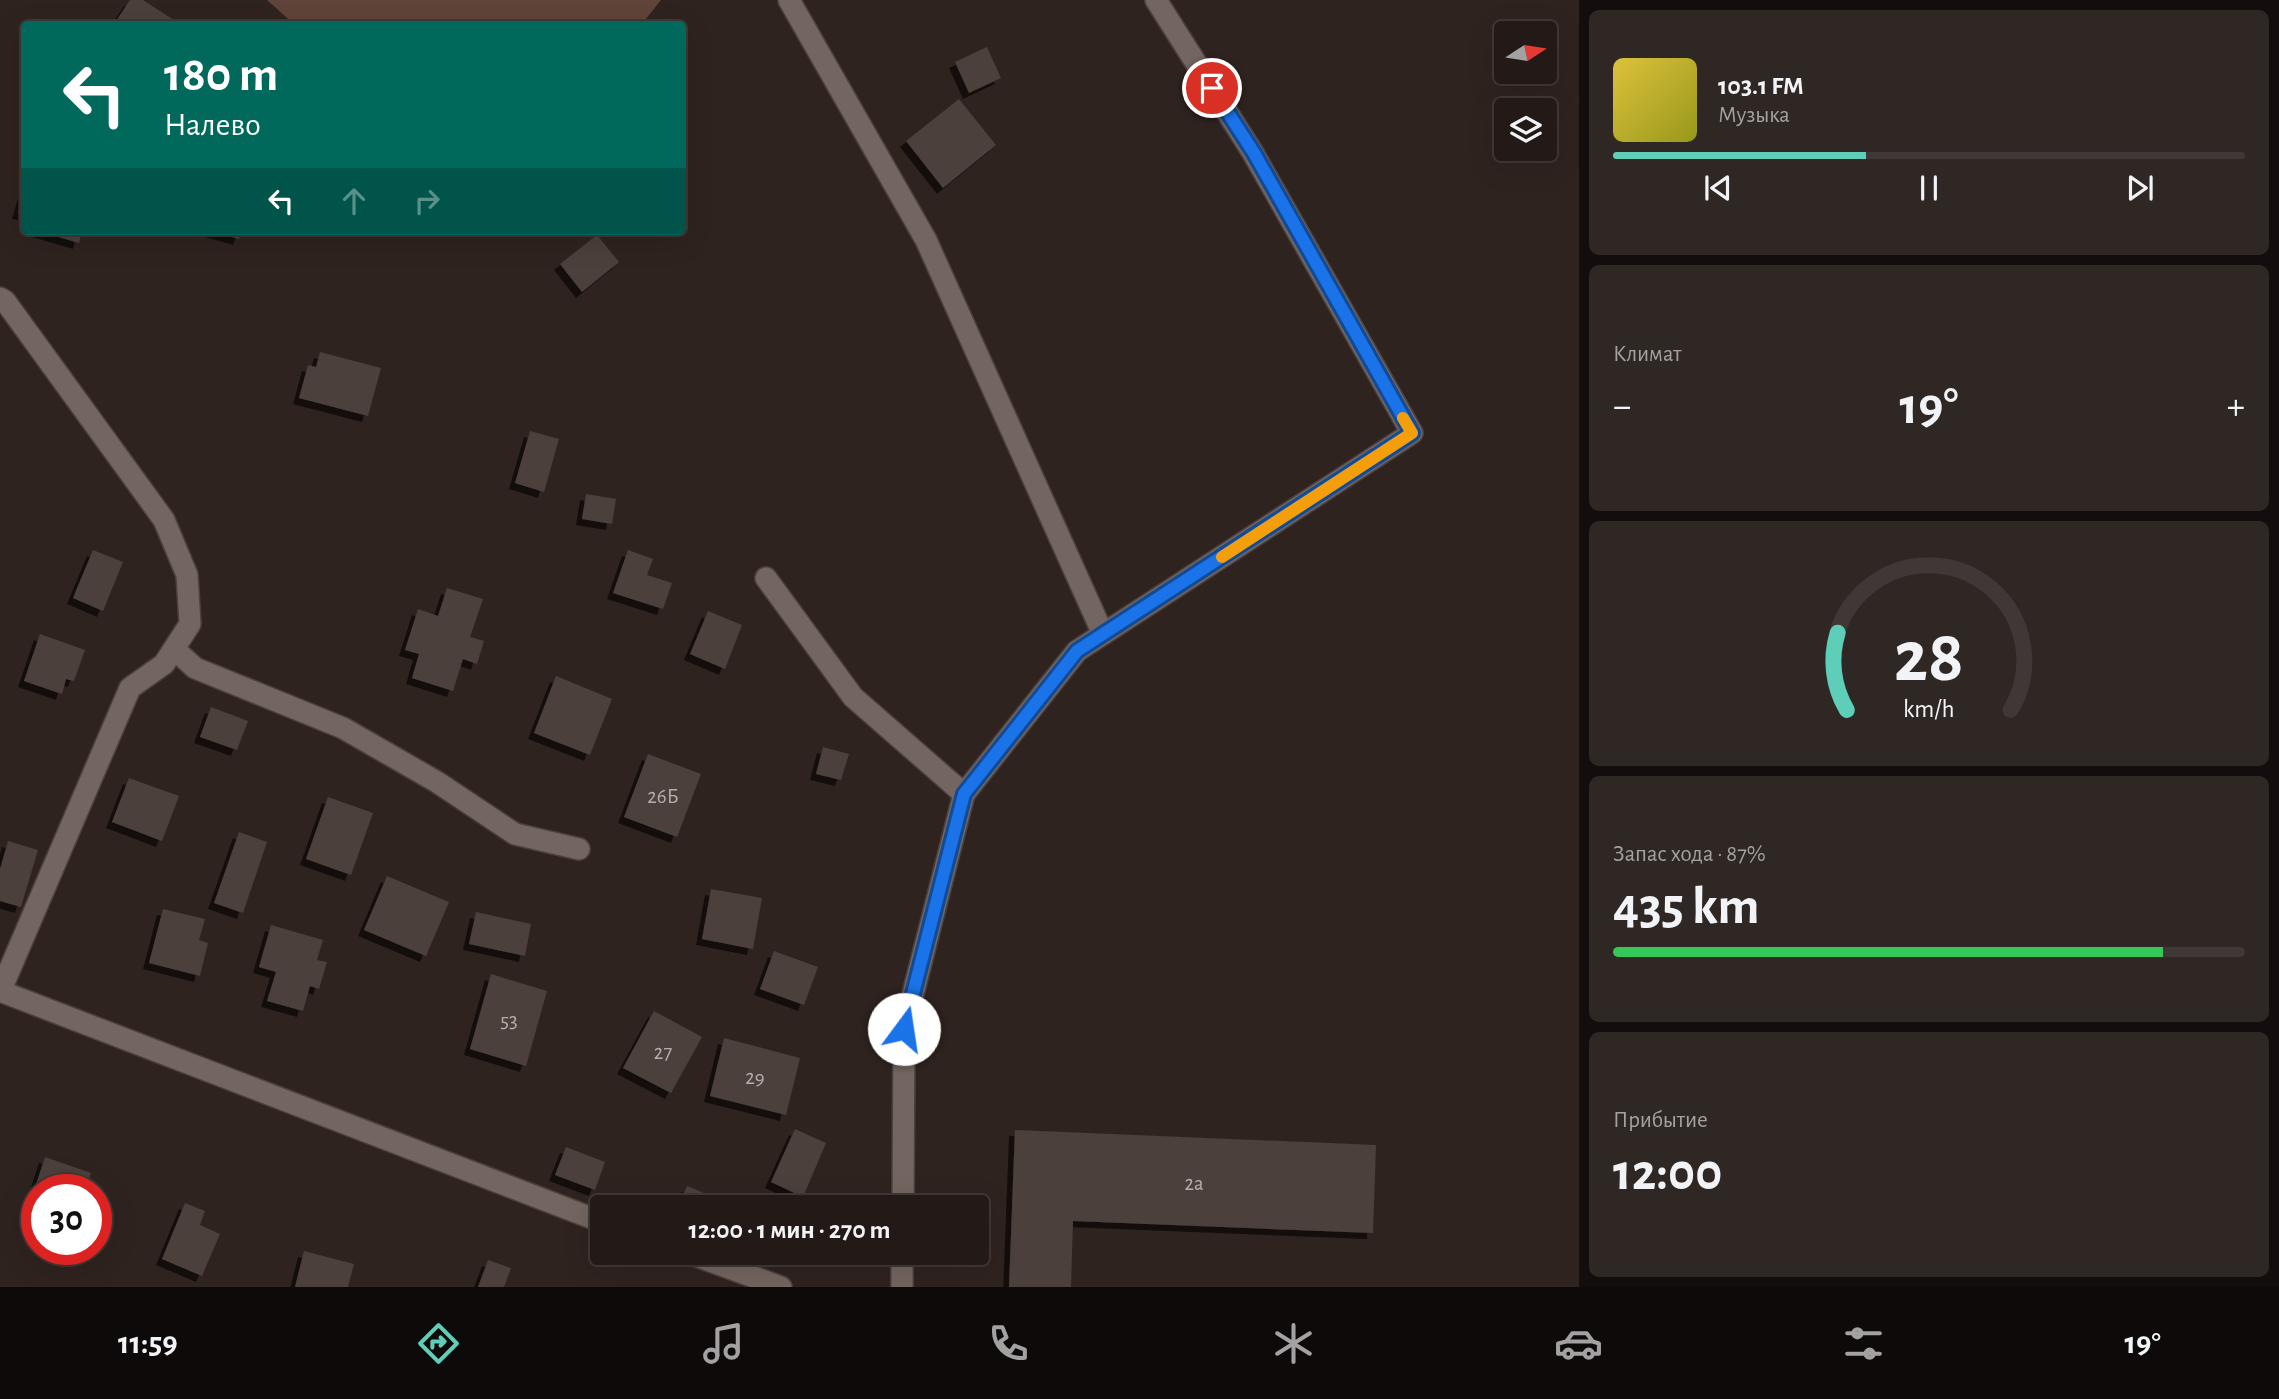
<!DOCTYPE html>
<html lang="ru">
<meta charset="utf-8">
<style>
body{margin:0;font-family:"Alegreya Sans",sans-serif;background:#2f2724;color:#f1f3f6;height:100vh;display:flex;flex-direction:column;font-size:26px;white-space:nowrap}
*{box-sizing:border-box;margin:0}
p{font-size:23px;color:#a3a1a1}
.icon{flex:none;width:38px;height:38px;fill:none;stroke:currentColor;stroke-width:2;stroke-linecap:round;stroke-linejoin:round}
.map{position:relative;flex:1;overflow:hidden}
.sheet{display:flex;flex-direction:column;gap:10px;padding:10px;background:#130e0d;width:700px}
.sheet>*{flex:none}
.hud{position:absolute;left:21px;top:21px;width:665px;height:214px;border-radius:7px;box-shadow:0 7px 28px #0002,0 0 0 2px #403836;background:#00695c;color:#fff;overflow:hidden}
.needle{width:46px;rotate:78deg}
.fabs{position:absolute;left:1494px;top:21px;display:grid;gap:14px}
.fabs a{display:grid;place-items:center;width:63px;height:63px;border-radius:7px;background:#231a17;box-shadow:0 7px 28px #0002,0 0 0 2px #403836;font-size:35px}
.speed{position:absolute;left:21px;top:1174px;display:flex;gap:14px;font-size:35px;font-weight:700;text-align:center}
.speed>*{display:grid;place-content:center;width:91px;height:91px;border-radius:50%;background:#231a17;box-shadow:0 7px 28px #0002,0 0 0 2px #403836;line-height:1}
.speed .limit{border:10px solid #d22;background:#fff;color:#111}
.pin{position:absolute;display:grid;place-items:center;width:60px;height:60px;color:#fff;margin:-30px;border:4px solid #fff;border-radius:50%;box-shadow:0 2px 7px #0007}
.me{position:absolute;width:77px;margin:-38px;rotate:14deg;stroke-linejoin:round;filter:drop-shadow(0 0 5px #0008)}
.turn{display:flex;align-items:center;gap:24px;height:147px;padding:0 28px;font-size:32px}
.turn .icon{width:91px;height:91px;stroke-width:2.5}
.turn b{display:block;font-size:49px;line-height:60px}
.lanes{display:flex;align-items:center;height:66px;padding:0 28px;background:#0003;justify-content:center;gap:35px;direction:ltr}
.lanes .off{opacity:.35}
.big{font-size:52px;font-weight:700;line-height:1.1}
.sheet .widget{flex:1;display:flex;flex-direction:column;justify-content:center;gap:10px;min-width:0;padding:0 24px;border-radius:10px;background:#2f2724}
.sheet .dial{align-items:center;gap:0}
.dial svg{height:182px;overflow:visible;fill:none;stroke:#403836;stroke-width:7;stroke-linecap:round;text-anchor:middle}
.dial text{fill:#f1f3f6;stroke:none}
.song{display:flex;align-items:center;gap:21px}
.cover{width:84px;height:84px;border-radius:10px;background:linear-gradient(135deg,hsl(50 70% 55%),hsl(60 70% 35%))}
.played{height:7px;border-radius:4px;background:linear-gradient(90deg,#5eceb8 40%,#403836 40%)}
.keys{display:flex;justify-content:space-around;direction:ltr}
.heat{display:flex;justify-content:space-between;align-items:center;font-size:38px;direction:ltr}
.charge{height:10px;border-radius:5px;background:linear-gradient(90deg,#34c759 87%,#403836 0)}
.trip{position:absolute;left:590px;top:1195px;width:399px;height:70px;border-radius:7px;background:#231a17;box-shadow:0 7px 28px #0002,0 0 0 2px #403836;font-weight:700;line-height:70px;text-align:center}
.tabs{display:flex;height:112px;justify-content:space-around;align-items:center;background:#0e0a09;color:#a3a1a1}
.tabs .icon{width:49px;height:49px}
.tabs .selected{color:#5eceb8}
.tabs b{font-size:32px;color:#f1f3f6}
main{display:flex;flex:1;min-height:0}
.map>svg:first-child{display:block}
.green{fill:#604339}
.building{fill:#4c3f3b;filter:url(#shadow)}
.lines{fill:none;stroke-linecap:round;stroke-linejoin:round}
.minor-casing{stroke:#4a403d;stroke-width:24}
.minor{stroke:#736560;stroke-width:21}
.route-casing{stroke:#114b97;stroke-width:18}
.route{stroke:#1a73e8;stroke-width:12}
.slow{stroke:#f59e0b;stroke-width:12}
.labels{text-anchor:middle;stroke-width:7;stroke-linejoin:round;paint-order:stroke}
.number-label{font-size:21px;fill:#b7aeac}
</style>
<main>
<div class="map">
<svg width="1579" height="1287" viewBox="0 0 1579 1287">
<defs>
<filter id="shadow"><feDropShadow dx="-6" dy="6" stdDeviation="0" flood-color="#0009"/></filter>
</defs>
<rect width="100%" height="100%" fill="#2f231f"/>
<!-- green -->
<path class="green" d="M267,0H661L642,24H294Z"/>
<!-- building -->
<path class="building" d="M130,0H143L180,24H114Z
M987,47L1001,78L969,93L955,62Z
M959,99L996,145L943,188L906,141Z
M24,192V214L18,213Z
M38,231H82L79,243Z
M211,231H242L239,239Z
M597,235L619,262L582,292L560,264Z
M320,352L381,368L368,416L299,398L308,365L316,367Z
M530,431L559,439L544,492L515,483Z
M586,494L616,499L612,524L582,519Z
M93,550L123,562L103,611L73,598Z
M628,550L653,559L647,575L672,583L663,609L613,593Z
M447,588L483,599L470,637L484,641L477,664L463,659L453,691L412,678L419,654L405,650L418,609L438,616Z
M708,611L742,625L725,669L690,654Z
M40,634L85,650L74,681L66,679L62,694L24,681Z
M556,676L612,699L590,755L534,733Z
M211,707L248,721L237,750L200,737Z
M823,747L849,754L841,780L816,774Z
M648,754L701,774L677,837L624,817Z
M129,778L179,796L162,841L112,822Z
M328,797L373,813L351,875L306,859Z
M239,832L267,842L243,913L214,903Z
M8,841L38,850L21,907L0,901V869Z
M387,876L449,902L426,956L364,930Z
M711,889L762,898L753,949L702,939Z
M163,909L205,919L199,940L208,943L200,976L149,963Z
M476,912L531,924L525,956L469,944Z
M271,925L323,940L317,960L327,962L319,989L310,986L303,1011L267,1001L276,972L259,967Z
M774,951L818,967L804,1005L760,989Z
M491,974L547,991L526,1066L470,1049Z
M654,1011L702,1037L671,1093L623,1068Z
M724,1038L800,1058L786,1115L710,1096Z
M795,1129L826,1143L803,1197L771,1182Z
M1015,1130L1376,1145L1373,1233L1073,1221L1071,1287H1009Z
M566,1147L605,1162L595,1190L555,1175Z
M45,1157L91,1173L85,1190H37V1202L31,1200Z
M687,1186L716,1198L713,1208H678Z
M185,1203L205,1211L200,1225L220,1234L202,1276L162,1259Z
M304,1251L354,1264L348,1287H295Z
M488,1260L511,1268L504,1287H478Z"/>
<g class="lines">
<!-- minor casing -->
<g class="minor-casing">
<path id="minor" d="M789,0L926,240L1103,634
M0,298L5,301L164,520L187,575L190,624L164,664L130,688L0,992
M766,578L853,697L964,794
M174,649L195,668L343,728L437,782L515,834L579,849
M0,991L602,1222
M903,1208L904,1029L964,794L1077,651L1412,433L1253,153L1156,0
M688,1253L781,1287
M902,1287V1253"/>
</g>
<!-- minor -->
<use href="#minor" class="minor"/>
</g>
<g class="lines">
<!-- route casing -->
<g class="route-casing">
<path id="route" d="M904,1029L964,794L1077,651L1412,433L1254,153L1212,88"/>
</g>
<!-- route -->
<use href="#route" class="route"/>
<!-- slow -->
<path class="slow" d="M1222,557L1412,433L1403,418"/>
</g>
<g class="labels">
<!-- number labels -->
<g class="number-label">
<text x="663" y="803">26Б</text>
<text x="509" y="1027">53</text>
<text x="663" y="1059">27</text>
<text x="755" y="1084">29</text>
<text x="1194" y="1190">2а</text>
</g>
</g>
</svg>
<div class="fabs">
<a><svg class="needle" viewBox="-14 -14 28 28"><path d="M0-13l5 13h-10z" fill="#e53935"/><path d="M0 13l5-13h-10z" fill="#a3a1a1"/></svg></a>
<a><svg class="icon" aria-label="layers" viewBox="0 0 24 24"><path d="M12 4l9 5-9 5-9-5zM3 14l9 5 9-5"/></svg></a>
</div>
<div class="speed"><div class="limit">30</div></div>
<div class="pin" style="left:1212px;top:88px;background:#d93025"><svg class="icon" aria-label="arrive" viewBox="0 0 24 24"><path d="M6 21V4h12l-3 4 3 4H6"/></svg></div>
<svg class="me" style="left:904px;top:1029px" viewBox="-20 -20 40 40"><circle r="19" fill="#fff"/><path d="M0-13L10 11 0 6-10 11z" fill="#1a73e8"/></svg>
<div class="trip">12:00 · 1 мин · 270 m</div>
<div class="hud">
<div class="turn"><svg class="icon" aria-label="left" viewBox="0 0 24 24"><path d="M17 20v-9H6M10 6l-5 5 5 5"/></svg><div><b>180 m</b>Налево</div></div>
<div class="lanes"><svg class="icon" aria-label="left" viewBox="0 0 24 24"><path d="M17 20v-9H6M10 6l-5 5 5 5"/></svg><svg class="icon off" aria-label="ahead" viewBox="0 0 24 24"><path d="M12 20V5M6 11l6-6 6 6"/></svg><svg class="icon off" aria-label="right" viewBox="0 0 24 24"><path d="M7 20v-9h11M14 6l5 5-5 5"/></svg></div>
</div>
</div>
<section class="sheet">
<div class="widget">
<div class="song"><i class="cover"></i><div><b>103.1 FM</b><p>Музыка</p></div></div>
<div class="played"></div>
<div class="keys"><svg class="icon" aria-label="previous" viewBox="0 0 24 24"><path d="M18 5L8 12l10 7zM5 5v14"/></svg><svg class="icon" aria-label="pause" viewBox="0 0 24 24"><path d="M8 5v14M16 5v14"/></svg><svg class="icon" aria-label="next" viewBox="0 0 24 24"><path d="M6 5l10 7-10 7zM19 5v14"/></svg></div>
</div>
<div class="widget"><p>Климат</p>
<div class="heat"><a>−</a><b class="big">19°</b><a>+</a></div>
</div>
<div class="widget dial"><svg viewBox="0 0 100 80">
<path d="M14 69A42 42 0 1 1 86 69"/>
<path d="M14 69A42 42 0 0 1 10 35" stroke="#5eceb8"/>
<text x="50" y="56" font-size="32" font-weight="700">28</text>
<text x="50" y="72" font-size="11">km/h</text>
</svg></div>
<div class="widget"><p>Запас хода · 87%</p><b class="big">435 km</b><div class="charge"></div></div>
<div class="widget"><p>Прибытие</p><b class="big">12:00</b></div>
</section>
</main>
<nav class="tabs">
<b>11:59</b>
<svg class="icon selected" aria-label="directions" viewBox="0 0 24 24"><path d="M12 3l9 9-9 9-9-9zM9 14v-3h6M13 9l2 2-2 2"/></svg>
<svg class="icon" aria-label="music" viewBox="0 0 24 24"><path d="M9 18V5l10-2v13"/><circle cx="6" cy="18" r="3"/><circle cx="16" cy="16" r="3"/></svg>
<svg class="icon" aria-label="phone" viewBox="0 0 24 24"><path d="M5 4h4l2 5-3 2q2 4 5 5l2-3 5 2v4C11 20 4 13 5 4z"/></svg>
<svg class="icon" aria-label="climate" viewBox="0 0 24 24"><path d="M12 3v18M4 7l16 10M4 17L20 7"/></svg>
<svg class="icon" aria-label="car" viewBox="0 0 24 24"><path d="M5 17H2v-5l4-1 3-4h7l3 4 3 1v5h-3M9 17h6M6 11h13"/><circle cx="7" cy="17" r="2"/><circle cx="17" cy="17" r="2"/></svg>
<svg class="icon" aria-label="filters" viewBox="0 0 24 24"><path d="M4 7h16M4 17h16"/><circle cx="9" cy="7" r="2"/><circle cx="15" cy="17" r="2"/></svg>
<b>19°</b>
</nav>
